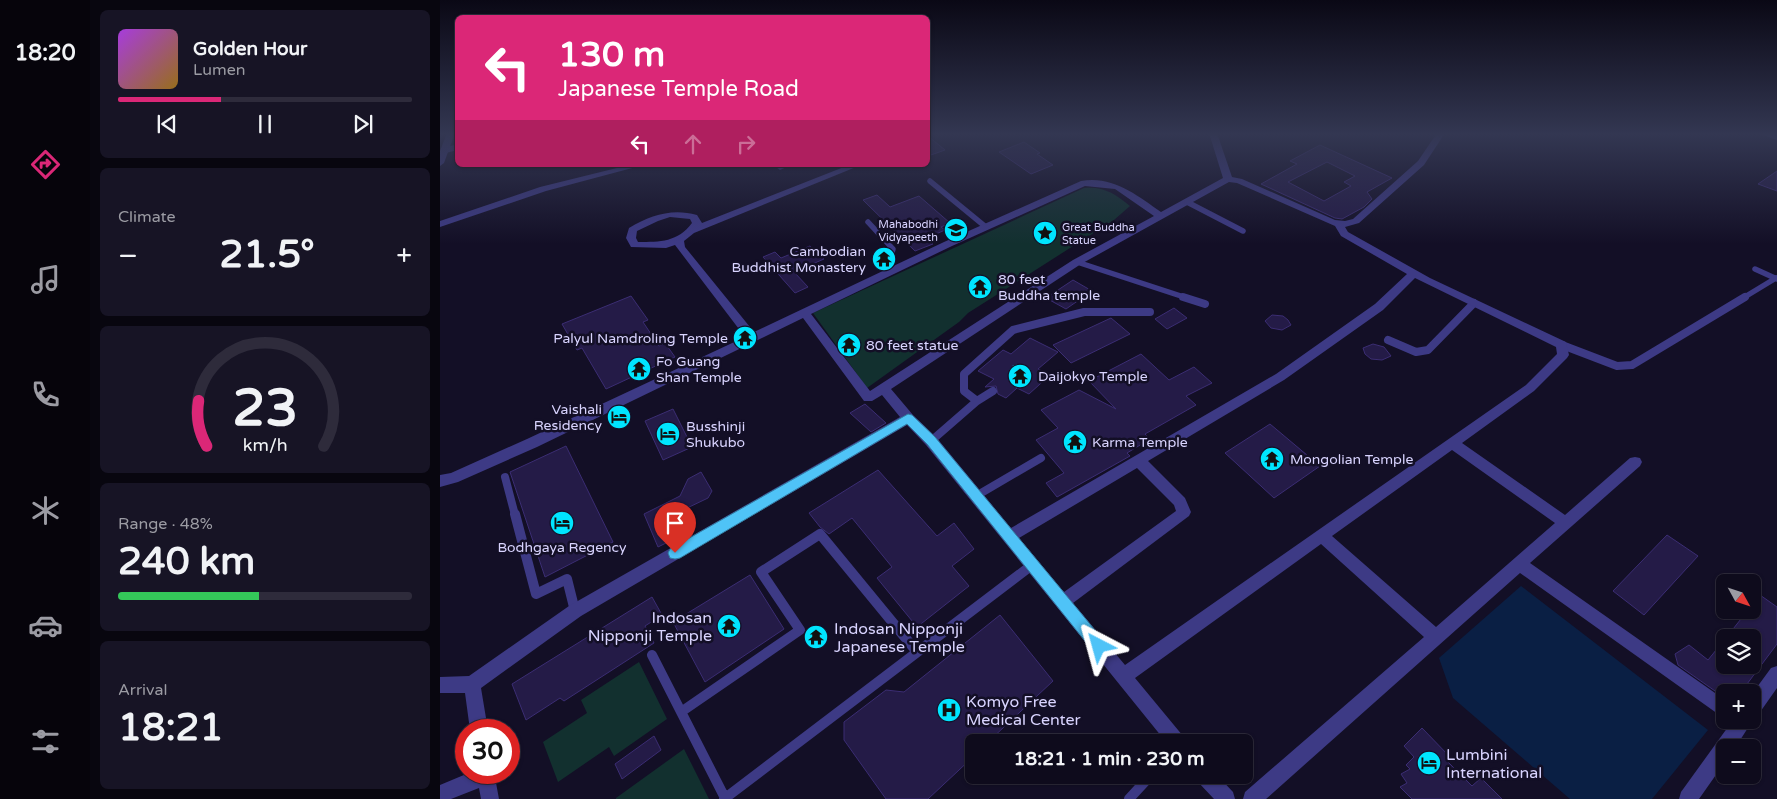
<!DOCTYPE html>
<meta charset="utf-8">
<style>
body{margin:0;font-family:"Varela Round",sans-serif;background:#171425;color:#f1f3f6;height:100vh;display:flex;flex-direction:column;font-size:19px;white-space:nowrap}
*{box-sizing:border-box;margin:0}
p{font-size:16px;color:#9b9ba3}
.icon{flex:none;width:28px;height:28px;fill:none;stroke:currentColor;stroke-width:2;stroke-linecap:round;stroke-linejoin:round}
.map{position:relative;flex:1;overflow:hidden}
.panel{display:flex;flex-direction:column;gap:10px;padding:10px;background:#08060f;width:350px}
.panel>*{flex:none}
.top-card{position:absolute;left:15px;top:15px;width:475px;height:152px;border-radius:8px;box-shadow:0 1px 4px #0004,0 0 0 1px #2e2b3b;background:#db2777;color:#fff;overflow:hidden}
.needle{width:32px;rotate:130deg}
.fabs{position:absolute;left:1276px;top:574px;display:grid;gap:10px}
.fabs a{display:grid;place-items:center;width:45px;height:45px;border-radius:8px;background:#0e0b1c;box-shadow:0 1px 4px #0004,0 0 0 1px #2e2b3b;font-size:25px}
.speed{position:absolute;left:15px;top:719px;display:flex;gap:10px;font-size:25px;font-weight:700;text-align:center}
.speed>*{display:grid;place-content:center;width:65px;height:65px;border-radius:50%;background:#0e0b1c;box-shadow:0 1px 4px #0004,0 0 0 1px #2e2b3b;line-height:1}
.speed .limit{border:8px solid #d22;background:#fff;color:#111}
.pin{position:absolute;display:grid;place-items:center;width:42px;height:42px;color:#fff;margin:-51px -21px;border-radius:50% 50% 50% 0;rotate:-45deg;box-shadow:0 0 5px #0007}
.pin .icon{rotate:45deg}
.me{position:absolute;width:55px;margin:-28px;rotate:321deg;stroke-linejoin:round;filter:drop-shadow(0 0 4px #0008)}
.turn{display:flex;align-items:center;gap:18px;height:105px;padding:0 20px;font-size:22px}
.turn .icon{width:65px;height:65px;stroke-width:2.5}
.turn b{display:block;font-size:35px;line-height:42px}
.lanes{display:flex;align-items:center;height:48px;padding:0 20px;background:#0003;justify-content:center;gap:25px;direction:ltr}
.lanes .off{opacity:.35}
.big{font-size:38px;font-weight:800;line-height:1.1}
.panel .card{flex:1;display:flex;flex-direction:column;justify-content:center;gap:8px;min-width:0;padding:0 18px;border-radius:8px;background:#171425}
.panel .dial{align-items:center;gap:0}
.dial svg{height:130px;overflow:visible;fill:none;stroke:#2e2b3b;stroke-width:7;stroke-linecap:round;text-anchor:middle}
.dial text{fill:#f1f3f6;stroke:none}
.song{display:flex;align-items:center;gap:15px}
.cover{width:60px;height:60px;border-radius:8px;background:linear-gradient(135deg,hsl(280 70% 55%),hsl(40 70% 35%))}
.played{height:5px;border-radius:2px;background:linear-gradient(90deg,#db2777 35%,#2e2b3b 35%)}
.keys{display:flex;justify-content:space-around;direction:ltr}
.heat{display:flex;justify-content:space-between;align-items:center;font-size:28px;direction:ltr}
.charge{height:8px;border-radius:4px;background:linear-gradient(90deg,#34c759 48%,#2e2b3b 0)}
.trip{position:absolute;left:525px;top:734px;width:288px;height:50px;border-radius:8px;background:#0e0b1c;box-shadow:0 1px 4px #0004,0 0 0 1px #2e2b3b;font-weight:800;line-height:50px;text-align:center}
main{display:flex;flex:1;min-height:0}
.tab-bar{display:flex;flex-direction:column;width:90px;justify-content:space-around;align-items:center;background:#06040b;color:#9b9ba3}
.tab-bar .icon{width:35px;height:35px}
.tab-bar .active{color:#db2777}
.tab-bar b{font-size:22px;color:#f1f3f6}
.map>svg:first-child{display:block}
.green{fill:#12302f}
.water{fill:#0a1f44}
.building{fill:#241b47;stroke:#3b2d73;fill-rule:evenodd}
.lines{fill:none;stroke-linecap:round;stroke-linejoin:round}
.lane-far2{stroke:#3d3a85;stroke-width:5.5}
.lane-far1{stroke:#3d3a85;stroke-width:8}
.lane{stroke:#3d3a85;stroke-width:10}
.street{fill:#3d3a85;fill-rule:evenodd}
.route{fill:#4fc3f7;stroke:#337fa1}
.labels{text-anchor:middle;stroke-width:5;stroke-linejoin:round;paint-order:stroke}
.far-poi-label{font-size:11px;fill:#d9d4ff;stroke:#130f26;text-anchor:end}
.poi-label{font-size:14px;fill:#d9d4ff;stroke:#130f26;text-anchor:start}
.near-poi-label{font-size:16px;fill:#d9d4ff;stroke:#130f26;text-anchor:start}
</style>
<main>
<nav class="tab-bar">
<b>18:20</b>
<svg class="icon active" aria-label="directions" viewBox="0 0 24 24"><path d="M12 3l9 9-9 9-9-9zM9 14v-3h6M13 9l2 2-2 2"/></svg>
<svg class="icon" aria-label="music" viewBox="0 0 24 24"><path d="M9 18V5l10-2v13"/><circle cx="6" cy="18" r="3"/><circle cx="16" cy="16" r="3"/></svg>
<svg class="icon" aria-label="phone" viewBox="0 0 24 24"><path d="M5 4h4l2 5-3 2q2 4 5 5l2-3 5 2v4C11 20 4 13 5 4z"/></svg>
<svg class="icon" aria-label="climate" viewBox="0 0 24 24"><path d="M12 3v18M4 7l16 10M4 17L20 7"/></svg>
<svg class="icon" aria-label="car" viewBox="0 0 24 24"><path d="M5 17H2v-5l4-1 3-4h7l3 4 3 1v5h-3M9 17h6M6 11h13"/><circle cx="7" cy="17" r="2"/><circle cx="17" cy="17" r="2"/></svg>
<svg class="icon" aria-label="filters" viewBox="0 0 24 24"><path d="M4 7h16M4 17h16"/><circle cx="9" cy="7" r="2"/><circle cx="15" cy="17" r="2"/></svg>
</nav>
<section class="panel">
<div class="card">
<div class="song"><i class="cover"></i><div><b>Golden Hour</b><p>Lumen</p></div></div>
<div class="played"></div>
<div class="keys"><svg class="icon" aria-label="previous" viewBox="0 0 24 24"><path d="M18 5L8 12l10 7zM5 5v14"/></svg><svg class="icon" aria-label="pause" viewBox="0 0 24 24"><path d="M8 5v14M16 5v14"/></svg><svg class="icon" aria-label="next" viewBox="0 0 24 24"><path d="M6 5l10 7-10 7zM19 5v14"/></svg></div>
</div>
<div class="card"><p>Climate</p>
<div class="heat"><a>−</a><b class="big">21.5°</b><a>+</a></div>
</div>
<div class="card dial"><svg viewBox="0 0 100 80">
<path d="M14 69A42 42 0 1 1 86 69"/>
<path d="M14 69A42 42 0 0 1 9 41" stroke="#db2777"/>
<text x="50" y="56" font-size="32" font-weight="700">23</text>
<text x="50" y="72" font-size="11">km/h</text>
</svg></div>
<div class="card"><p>Range · 48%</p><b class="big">240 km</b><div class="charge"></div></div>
<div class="card"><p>Arrival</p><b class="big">18:21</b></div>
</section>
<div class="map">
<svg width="1337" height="799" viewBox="0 0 1337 799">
<rect width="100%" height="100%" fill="#130f26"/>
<!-- green -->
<path class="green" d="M644,188C663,186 676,194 690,206L674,220L528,313L519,322L427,388L373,313Z
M199,662L227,719L174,756L169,747L118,782L103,742L147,713L141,700Z
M244,749L269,799H176V798Z"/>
<!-- water -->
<path class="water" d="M1081,586L1268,730L1212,799H1130L1013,698L999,658Z"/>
<!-- building -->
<path class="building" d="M488,136L505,150L488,156Z
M584,142L600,153L597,154L613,165L591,174L559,152Z
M880,145L952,178L927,192L932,199L924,207L902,219L895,218L821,184L857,164L850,161ZM887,162L915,176L904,182L911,186L884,201L848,182Z
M1337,171V191L1318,184Z
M437,195L450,207L479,196L510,223L501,227L505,230L487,238L493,244L475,251L423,200Z
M370,246L384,259L354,272L368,287L355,293L323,257L335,252L341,258Z
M633,280L652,291L626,309L606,298Z
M191,296L208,320L203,322L219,346L225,343L235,357L166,389L142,348L137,350L122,324Z
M734,308L747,318L727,329L715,319Z
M832,315L843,316L848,320L851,325L842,330L831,328L825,321Z
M671,318L690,334L631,363L613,345Z
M590,338L618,352L598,369L610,375L589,394L577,388L566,398L558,394L556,386L545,387L554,379L538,371L563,350L571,354Z
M933,344L944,347L951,356L942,360L931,359L925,354L923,348Z
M701,354L729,380L754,367L772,383L746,396L756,405L705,434L710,439L687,453L690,456L617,497L606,483L624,473L596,440L618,428L601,410L639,390L676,409L649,381Z
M425,404L446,423L431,432L410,413Z
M233,409L252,447L223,460L205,421Z
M830,424L880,466L834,498L785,453Z
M126,446L173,542L105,577L70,472Z
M438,470L497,536L514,523L534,549L512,566L529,586L477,627L437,578L452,567L412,518L389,534L380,527L369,513Z
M261,472L272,491L268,498L243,510L252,530L218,547L204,514L240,496L248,479Z
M1227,535L1258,556L1204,615L1173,591Z
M310,575L344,629L265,682L233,622Z
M1320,595L1337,607V644L1301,692H1285V698L1238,665L1235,654L1249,645L1268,660L1285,639V665H1312V638H1286L1308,610H1312V604Z
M212,597L222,615L205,626L214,643L124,701L120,698L86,720L72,684Z
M560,615L613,681L548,742H534V756L488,799H446L404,740V722L446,690L464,692Z
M982,728L1010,757L1007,761L1032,786L1041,778L1062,799H972L960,787L967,783L961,774L970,769L966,765L974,757L964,746Z
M214,736L221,750L182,779L175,764Z"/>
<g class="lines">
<!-- lane-far2 -->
<path class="lane-far2" d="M6,150L18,147
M490,181L546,227
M747,202L803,231
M428,222L453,249L446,273
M637,262L747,298
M1315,269L1337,279
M1303,298L1336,278"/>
<!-- lane-far1 -->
<path class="lane-far1" d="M743,297L765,304
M948,340L976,352L988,350L1034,303
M1122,345L1177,366L1192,365L1305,297
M537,401L524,391V374L573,330L644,312H710
M491,441L537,401L553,391
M65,477L75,515
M536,496L601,458"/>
<!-- lane -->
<path class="lane" d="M75,514L96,594L127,579L135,611
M212,655L285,798
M241,712L360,630L321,572L380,534L477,652
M284,799L592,565
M689,799L711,775"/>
<!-- street -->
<path class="street" d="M7,133H15L4,163L0,166V151Z
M769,133H777L792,177L802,179L895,220L905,221L913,219L978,161L997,133H1005L984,165L919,223L905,227L908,232L990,278L1126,342L1129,355L1127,358L1094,391L1022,443L1125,515L1190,458L1195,457L1200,458L1202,462L1200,466L1090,563L1285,700V719L1080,573L826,799H803L805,792L984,637L881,544L695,678L743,736L746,742H726L486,445L467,425L141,616L41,688L48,730H30L25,693H0V677L29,676L129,606L460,417L442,395L432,401H424L363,318L97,447L18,482L0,487V475L11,473L87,439L305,337L235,245L226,248L191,247L186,238L189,228C211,215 232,208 257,215L262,223L409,165H421L254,233L244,241L245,247L314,332L504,242L641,181C672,175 697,195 721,212L783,178ZM789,182L797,183L895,226L901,236L967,274L935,304L836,374L571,528L496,437L473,415L451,389L641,264ZM645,186L675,189L714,216L633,260L430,391L371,314L512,246ZM230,217L250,219L252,223C238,242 220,242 198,242L196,238L197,231L218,221ZM975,278L1116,347L1117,354L1086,385L685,665L633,603L749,516L751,512L745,498L708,461L844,380L943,310ZM1012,450L1115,523L996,627L892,536ZM697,468L734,505L736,511L624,592L579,538Z
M1322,133L1337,134V140L1323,135Z
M189,165L196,167L106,191L0,227V221L100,187Z
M337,165H351L340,170L336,167Z
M1337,666V688L1318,715L1312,717V694L1331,668Z
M1312,719L1313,720L1295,748H1285V762L1259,799H1239L1241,792L1293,720Z
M31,772H54L59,799H41L39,788L11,799H0V785Z
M756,775H777L793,792L795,799H774L758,782Z"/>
</g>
<!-- sky -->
<linearGradient id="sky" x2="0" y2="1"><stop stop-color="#0a0815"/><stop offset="0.55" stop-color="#333752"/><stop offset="1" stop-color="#333752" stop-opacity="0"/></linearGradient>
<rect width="1337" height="244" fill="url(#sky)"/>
<!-- route -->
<path class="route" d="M468,414L472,415L495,437L664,641L666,646L664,651L659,653L653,651L487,444L467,424L240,558L235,559L230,558L228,553L230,549Z"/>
<!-- icons -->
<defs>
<g id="school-disc" transform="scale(1.25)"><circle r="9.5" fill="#00e5ff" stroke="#130f26"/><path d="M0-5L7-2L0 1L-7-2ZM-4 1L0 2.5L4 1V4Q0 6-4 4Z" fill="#111"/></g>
<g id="sight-disc" transform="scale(1.25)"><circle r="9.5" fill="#00e5ff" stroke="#130f26"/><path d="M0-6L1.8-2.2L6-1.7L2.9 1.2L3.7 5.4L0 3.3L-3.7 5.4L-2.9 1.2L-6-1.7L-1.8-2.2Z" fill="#111"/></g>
<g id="temple-disc" transform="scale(1.25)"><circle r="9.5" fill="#00e5ff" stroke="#130f26"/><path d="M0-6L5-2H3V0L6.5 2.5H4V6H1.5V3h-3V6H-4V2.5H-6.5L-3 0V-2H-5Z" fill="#111"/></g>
<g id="hotel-disc" transform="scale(1.25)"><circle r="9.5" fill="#00e5ff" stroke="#130f26"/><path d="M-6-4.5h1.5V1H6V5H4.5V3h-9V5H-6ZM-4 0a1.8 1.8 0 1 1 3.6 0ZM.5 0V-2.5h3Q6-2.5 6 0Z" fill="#111"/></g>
<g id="hospital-disc" transform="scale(1.25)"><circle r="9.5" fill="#00e5ff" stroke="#130f26"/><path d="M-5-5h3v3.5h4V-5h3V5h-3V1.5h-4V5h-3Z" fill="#111"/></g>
</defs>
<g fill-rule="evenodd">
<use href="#school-disc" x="516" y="230"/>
<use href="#sight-disc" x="605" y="233"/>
<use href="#temple-disc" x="444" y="259"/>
<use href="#temple-disc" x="540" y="287"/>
<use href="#temple-disc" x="305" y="338"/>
<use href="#temple-disc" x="409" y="345"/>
<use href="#temple-disc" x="199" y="369"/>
<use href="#temple-disc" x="580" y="376"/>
<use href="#hotel-disc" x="179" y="417"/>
<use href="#hotel-disc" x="228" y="434"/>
<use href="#temple-disc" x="635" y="442"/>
<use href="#temple-disc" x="832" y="459"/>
<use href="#hotel-disc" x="122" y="523"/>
<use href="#temple-disc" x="289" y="626"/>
<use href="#temple-disc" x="376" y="637"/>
<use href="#hospital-disc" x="509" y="710"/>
<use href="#hotel-disc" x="989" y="763"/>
</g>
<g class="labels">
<!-- far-poi labels -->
<g class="far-poi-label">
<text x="498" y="228">Mahabodhi<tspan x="498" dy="13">Vidyapeeth</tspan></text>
<text x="622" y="231" text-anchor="start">Great Buddha<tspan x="622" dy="13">Statue</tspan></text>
</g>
<!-- poi labels -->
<g class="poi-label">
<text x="426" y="256" text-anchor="end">Cambodian<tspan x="426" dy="16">Buddhist Monastery</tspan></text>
<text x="558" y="284">80 feet<tspan x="558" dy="16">Buddha temple</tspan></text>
<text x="288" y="343" text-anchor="end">Palyul Namdroling Temple</text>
<text x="426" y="350">80 feet statue</text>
<text x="216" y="366">Fo Guang<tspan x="216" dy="16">Shan Temple</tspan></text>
<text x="598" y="381">Daijokyo Temple</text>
<text x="162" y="414" text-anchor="end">Vaishali<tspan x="162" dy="16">Residency</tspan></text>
<text x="246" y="431">Busshinji<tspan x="246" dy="16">Shukubo</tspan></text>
<text x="652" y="447">Karma Temple</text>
<text x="850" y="464">Mongolian Temple</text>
<text x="122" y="552" text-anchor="middle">Bodhgaya Regency</text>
</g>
<!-- near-poi labels -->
<g class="near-poi-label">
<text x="272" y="623" text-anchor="end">Indosan<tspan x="272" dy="18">Nipponji Temple</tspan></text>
<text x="394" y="634">Indosan Nipponji<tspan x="394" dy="18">Japanese Temple</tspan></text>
<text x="526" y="707">Komyo Free<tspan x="526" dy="18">Medical Center</tspan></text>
<text x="1006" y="760">Lumbini<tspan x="1006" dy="18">International</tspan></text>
</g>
</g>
</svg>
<div class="fabs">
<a><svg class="needle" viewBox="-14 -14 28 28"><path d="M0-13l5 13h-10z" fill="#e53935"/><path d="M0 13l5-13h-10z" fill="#9b9ba3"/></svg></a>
<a><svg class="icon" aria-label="layers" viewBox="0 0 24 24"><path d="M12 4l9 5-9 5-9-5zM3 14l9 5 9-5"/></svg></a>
<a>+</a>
<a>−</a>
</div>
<div class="speed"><div class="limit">30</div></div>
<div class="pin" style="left:235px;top:553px;background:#d93025"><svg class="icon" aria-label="arrive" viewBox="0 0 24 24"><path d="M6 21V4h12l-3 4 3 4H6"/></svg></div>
<svg class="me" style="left:659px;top:646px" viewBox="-20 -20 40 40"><path d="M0-17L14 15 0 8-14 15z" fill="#4fc3f7" stroke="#fff" stroke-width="4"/></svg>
<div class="trip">18:21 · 1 min · 230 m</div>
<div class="top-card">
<div class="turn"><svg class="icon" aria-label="left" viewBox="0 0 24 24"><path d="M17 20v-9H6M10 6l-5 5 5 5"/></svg><div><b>130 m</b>Japanese Temple Road</div></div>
<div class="lanes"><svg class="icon" aria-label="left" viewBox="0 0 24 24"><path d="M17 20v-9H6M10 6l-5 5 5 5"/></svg><svg class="icon off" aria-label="ahead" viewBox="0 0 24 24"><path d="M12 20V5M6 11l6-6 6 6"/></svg><svg class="icon off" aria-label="right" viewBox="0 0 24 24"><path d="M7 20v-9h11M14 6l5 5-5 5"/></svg></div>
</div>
</div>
</main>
